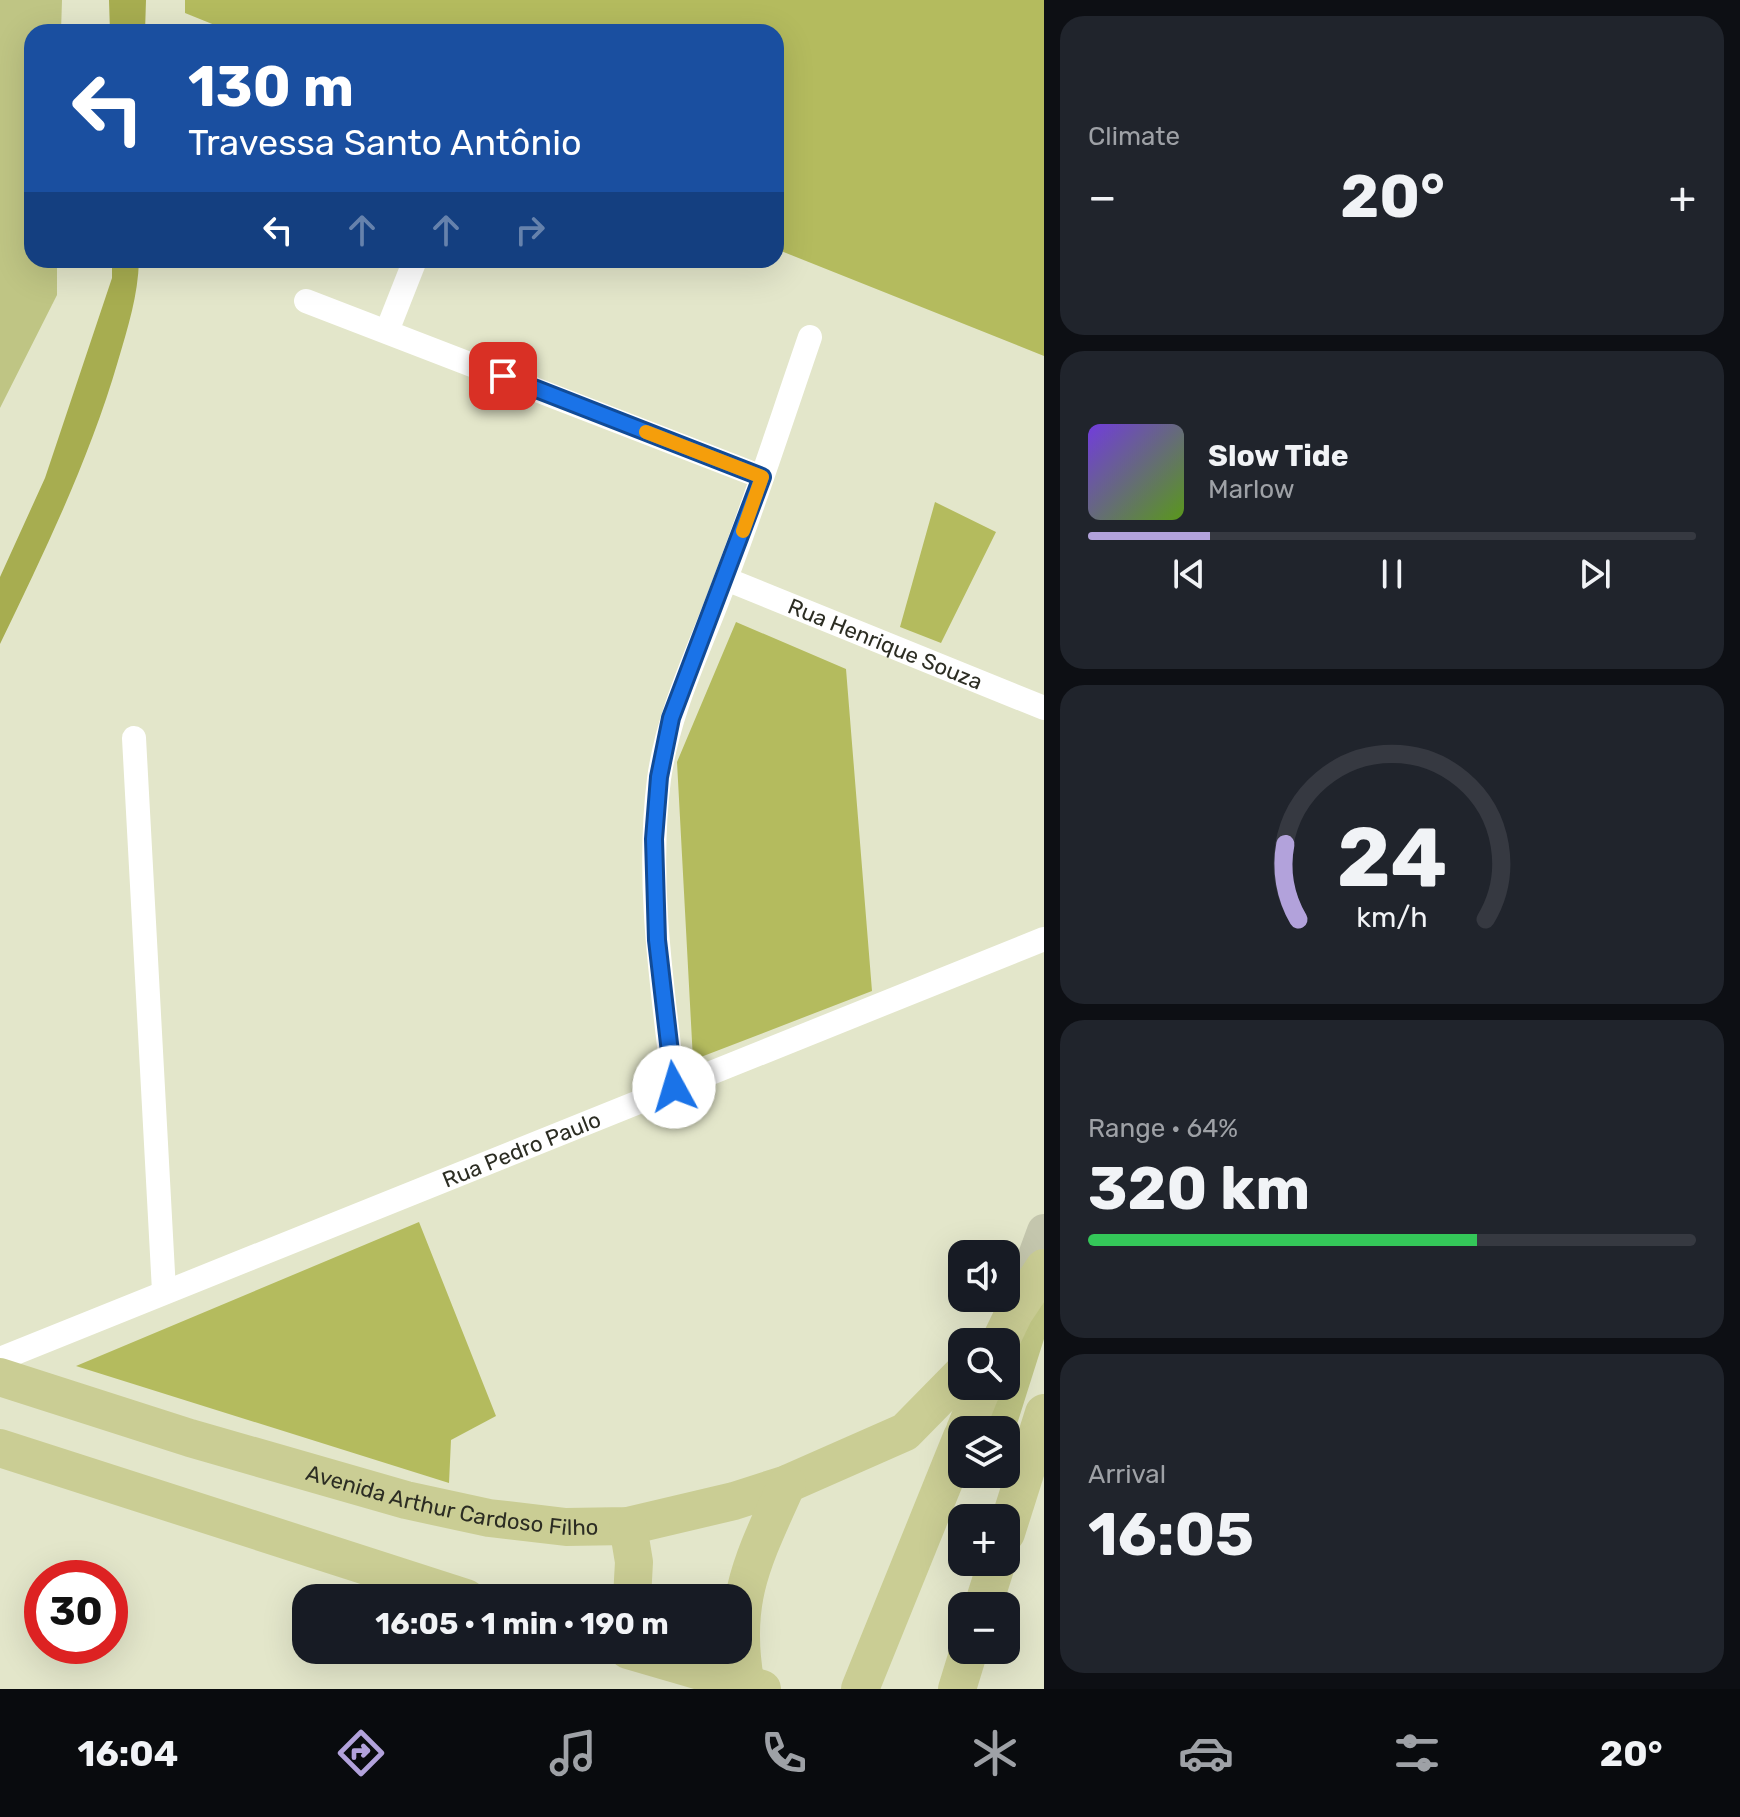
<!DOCTYPE html>
<meta charset="utf-8">
<style>
body{margin:0;font-family:Rubik,sans-serif;background:#20242c;color:#f1f3f6;height:100vh;display:flex;flex-direction:column;font-size:30px;white-space:nowrap}
*{box-sizing:border-box;margin:0}
p{font-size:26px;color:#9ea1a6}
.icon{flex:none;width:44px;height:44px;fill:none;stroke:currentColor;stroke-width:2;stroke-linecap:round;stroke-linejoin:round}
.map{position:relative;flex:1;overflow:hidden}
.drawer{display:flex;flex-direction:column;gap:16px;padding:16px;background:#0d0f14;width:696px}
.drawer>*{flex:none}
.guide{position:absolute;left:24px;top:24px;width:760px;height:244px;border-radius:24px;box-shadow:0 8px 32px #0002;background:#1a4fa0;color:#fff;overflow:hidden}
.buttons{position:absolute;left:948px;top:1240px;display:grid;gap:16px}
.buttons a{display:grid;place-items:center;width:72px;height:72px;border-radius:16px;background:#171b24;box-shadow:0 8px 32px #0002;font-size:40px}
.speed{position:absolute;left:24px;top:1560px;display:flex;gap:16px;font-size:40px;font-weight:700;text-align:center}
.speed>*{display:grid;place-content:center;width:104px;height:104px;border-radius:50%;background:#171b24;box-shadow:0 8px 32px #0002;line-height:1}
.speed .limit{border:12px solid #d22;background:#fff;color:#111}
.pin{position:absolute;display:grid;place-items:center;width:68px;height:68px;color:#fff;margin:-34px;border-radius:16px;box-shadow:0 4px 12px #0006}
.me{position:absolute;width:88px;margin:-44px;rotate:354deg;stroke-linejoin:round;filter:drop-shadow(0 0 6px #0008)}
.turn{display:flex;align-items:center;gap:28px;height:168px;padding:0 32px;font-size:36px}
.turn .icon{width:104px;height:104px;stroke-width:2.5}
.turn b{display:block;font-size:56px;line-height:68px}
.lanes{display:flex;align-items:center;height:76px;padding:0 32px;background:#0003;justify-content:center;gap:40px;direction:ltr}
.lanes .off{opacity:.35}
.big{font-size:60px;font-weight:700;line-height:1.1}
.drawer .widget{flex:1;display:flex;flex-direction:column;justify-content:center;gap:12px;min-width:0;padding:0 28px;border-radius:24px;background:#20242c}
.drawer .dial{align-items:center;gap:0}
.dial svg{height:208px;overflow:visible;fill:none;stroke:#363941;stroke-width:7;stroke-linecap:round;text-anchor:middle}
.dial text{fill:#f1f3f6;stroke:none}
.song{display:flex;align-items:center;gap:24px}
.cover{width:96px;height:96px;border-radius:12px;background:linear-gradient(135deg,hsl(260 70% 55%),hsl(90 70% 35%))}
.played{height:8px;border-radius:4px;background:linear-gradient(90deg,#b2a2db 20%,#363941 20%)}
.keys{display:flex;justify-content:space-around;direction:ltr}
.heat{display:flex;justify-content:space-between;align-items:center;font-size:44px;direction:ltr}
.charge{height:12px;border-radius:6px;background:linear-gradient(90deg,#34c759 64%,#363941 0)}
.trip{position:absolute;left:292px;top:1584px;width:460px;height:80px;border-radius:24px;background:#171b24;box-shadow:0 8px 32px #0002;font-weight:700;line-height:80px;text-align:center}
.dock{display:flex;height:128px;justify-content:space-around;align-items:center;background:#090b0e;color:#9ea1a6}
.dock .icon{width:56px;height:56px}
.dock .current{color:#b2a2db}
.dock b{font-size:36px;color:#f1f3f6}
main{display:flex;flex:1;min-height:0}
.map>svg:first-child{display:block}
.green{fill:#bfc584}
.forest{fill:#b4bb5e}
.water{fill:#a7ad50}
.lines{fill:none;stroke-linecap:round;stroke-linejoin:round}
.street{stroke:#fff;stroke-width:24}
.secondary{stroke:#c4c6ad;stroke-width:34}
.primary{stroke:#cacd94;stroke-width:38}
.route-casing{stroke:#114b97;stroke-width:20}
.route{stroke:#1a73e8;stroke-width:14}
.slow{stroke:#f59e0b;stroke-width:14}
.labels{text-anchor:middle;stroke-width:6;stroke-linejoin:round;paint-order:stroke}
.street-label{font-size:22px;fill:#2c2d23;stroke:#e3e6ca}
</style>
<main>
<div class="map">
<svg width="1044" height="1689" viewBox="0 0 1044 1689">
<rect width="100%" height="100%" fill="#e3e6ca"/>
<!-- green -->
<path class="green" d="M0,0H62L61,32H32V260H57V295L0,408Z
M1044,1294V1339L1006,1459V1430H986L981,1421L991,1386H1006V1353Z"/>
<!-- forest -->
<path class="forest" d="M185,0H1044V356L776,249V32H232L185,13Z
M935,502L996,532L941,643L900,627Z
M736,622L846,669L872,991L693,1060L677,762Z
M419,1222L496,1416L451,1440L449,1483L76,1366Z"/>
<!-- water -->
<path class="water" d="M109,0H146L145,32H110Z
M112,260H139C138,296 128,327 118,361C89,460 45,551 0,644V577L45,478L112,278Z"/>
<g class="lines">
<!-- street -->
<g class="street">
<path d="M306,301L762,477"/>
<path d="M387,331L415,260"/>
<path id="s1" d="M726,579L1044,708"/>
<path d="M134,738L164,1291"/>
<path d="M674,1087C662,985 646,881 659,779C669,707 702,645 726,578C756,499 782,418 810,337"/>
<path id="s2" d="M0,1359L1044,939"/>
</g>
<!-- secondary -->
<path class="secondary" d="M1021,1294L1044,1231"/>
<!-- primary -->
<g class="primary">
<path d="M1000,1342L1014,1313L1044,1268"/>
<path id="s3" d="M0,1377L190,1438L406,1500L489,1518L566,1527L628,1526L734,1501L787,1484L905,1432L962,1374"/>
<path d="M965,1430L983,1386"/>
<path d="M0,1448L466,1598"/>
<path d="M628,1526L634,1562L632,1598"/>
<path d="M1006,1533L1044,1413"/>
<path d="M983,1606L997,1562"/>
<path d="M628,1650L762,1689"/>
<path d="M746,1686C730,1601 753,1560 787,1484"/>
<path d="M860,1689L962,1437"/>
<path d="M957,1689L969,1650"/>
</g>
</g>
<g class="lines">
<!-- route casing -->
<g class="route-casing">
<path id="route" d="M503,376L762,477L671,718L659,777L654,839L657,940L674,1087"/>
</g>
<!-- route -->
<use href="#route" class="route"/>
<!-- slow -->
<path class="slow" d="M646,432L762,477L743,531"/>
</g>
<g class="labels">
<!-- street labels -->
<g class="street-label">
<text dy="8" stroke="none"><textPath href="#s1" startOffset="172">Rua Henrique Souza</textPath></text>
<text dy="8" stroke="none"><textPath href="#s2" startOffset="562">Rua Pedro Paulo</textPath></text>
<text dy="8" stroke="none"><textPath href="#s3" startOffset="470">Avenida Arthur Cardoso Filho</textPath></text>
</g>
</g>
</svg>
<div class="buttons">
<a><svg class="icon" aria-label="sound" viewBox="0 0 24 24"><path d="M4 9h4l5-4v14l-5-4H4zM17 9q2 3 0 6"/></svg></a>
<a><svg class="icon" aria-label="search" viewBox="0 0 24 24"><circle cx="10" cy="10" r="6"/><path d="M15 15l6 6"/></svg></a>
<a><svg class="icon" aria-label="layers" viewBox="0 0 24 24"><path d="M12 4l9 5-9 5-9-5zM3 14l9 5 9-5"/></svg></a>
<a>+</a>
<a>−</a>
</div>
<div class="speed"><div class="limit">30</div></div>
<div class="pin" style="left:503px;top:376px;background:#d93025"><svg class="icon" aria-label="arrive" viewBox="0 0 24 24"><path d="M6 21V4h12l-3 4 3 4H6"/></svg></div>
<svg class="me" style="left:674px;top:1087px" viewBox="-20 -20 40 40"><circle r="19" fill="#fff"/><path d="M0-13L10 11 0 6-10 11z" fill="#1a73e8"/></svg>
<div class="trip">16:05 · 1 min · 190 m</div>
<div class="guide">
<div class="turn"><svg class="icon" aria-label="left" viewBox="0 0 24 24"><path d="M17 20v-9H6M10 6l-5 5 5 5"/></svg><div><b>130 m</b>Travessa Santo Antônio</div></div>
<div class="lanes"><svg class="icon" aria-label="left" viewBox="0 0 24 24"><path d="M17 20v-9H6M10 6l-5 5 5 5"/></svg><svg class="icon off" aria-label="ahead" viewBox="0 0 24 24"><path d="M12 20V5M6 11l6-6 6 6"/></svg><svg class="icon off" aria-label="ahead" viewBox="0 0 24 24"><path d="M12 20V5M6 11l6-6 6 6"/></svg><svg class="icon off" aria-label="right" viewBox="0 0 24 24"><path d="M7 20v-9h11M14 6l5 5-5 5"/></svg></div>
</div>
</div>
<section class="drawer">
<div class="widget"><p>Climate</p>
<div class="heat"><a>−</a><b class="big">20°</b><a>+</a></div>
</div>
<div class="widget">
<div class="song"><i class="cover"></i><div><b>Slow Tide</b><p>Marlow</p></div></div>
<div class="played"></div>
<div class="keys"><svg class="icon" aria-label="previous" viewBox="0 0 24 24"><path d="M18 5L8 12l10 7zM5 5v14"/></svg><svg class="icon" aria-label="pause" viewBox="0 0 24 24"><path d="M8 5v14M16 5v14"/></svg><svg class="icon" aria-label="next" viewBox="0 0 24 24"><path d="M6 5l10 7-10 7zM19 5v14"/></svg></div>
</div>
<div class="widget dial"><svg viewBox="0 0 100 80">
<path d="M14 69A42 42 0 1 1 86 69"/>
<path d="M14 69A42 42 0 0 1 9 40" stroke="#b2a2db"/>
<text x="50" y="56" font-size="32" font-weight="700">24</text>
<text x="50" y="72" font-size="11">km/h</text>
</svg></div>
<div class="widget"><p>Range · 64%</p><b class="big">320 km</b><div class="charge"></div></div>
<div class="widget"><p>Arrival</p><b class="big">16:05</b></div>
</section>
</main>
<nav class="dock">
<b>16:04</b>
<svg class="icon current" aria-label="directions" viewBox="0 0 24 24"><path d="M12 3l9 9-9 9-9-9zM9 14v-3h6M13 9l2 2-2 2"/></svg>
<svg class="icon" aria-label="music" viewBox="0 0 24 24"><path d="M9 18V5l10-2v13"/><circle cx="6" cy="18" r="3"/><circle cx="16" cy="16" r="3"/></svg>
<svg class="icon" aria-label="phone" viewBox="0 0 24 24"><path d="M5 4h4l2 5-3 2q2 4 5 5l2-3 5 2v4C11 20 4 13 5 4z"/></svg>
<svg class="icon" aria-label="climate" viewBox="0 0 24 24"><path d="M12 3v18M4 7l16 10M4 17L20 7"/></svg>
<svg class="icon" aria-label="car" viewBox="0 0 24 24"><path d="M5 17H2v-5l4-1 3-4h7l3 4 3 1v5h-3M9 17h6M6 11h13"/><circle cx="7" cy="17" r="2"/><circle cx="17" cy="17" r="2"/></svg>
<svg class="icon" aria-label="filters" viewBox="0 0 24 24"><path d="M4 7h16M4 17h16"/><circle cx="9" cy="7" r="2"/><circle cx="15" cy="17" r="2"/></svg>
<b>20°</b>
</nav>
